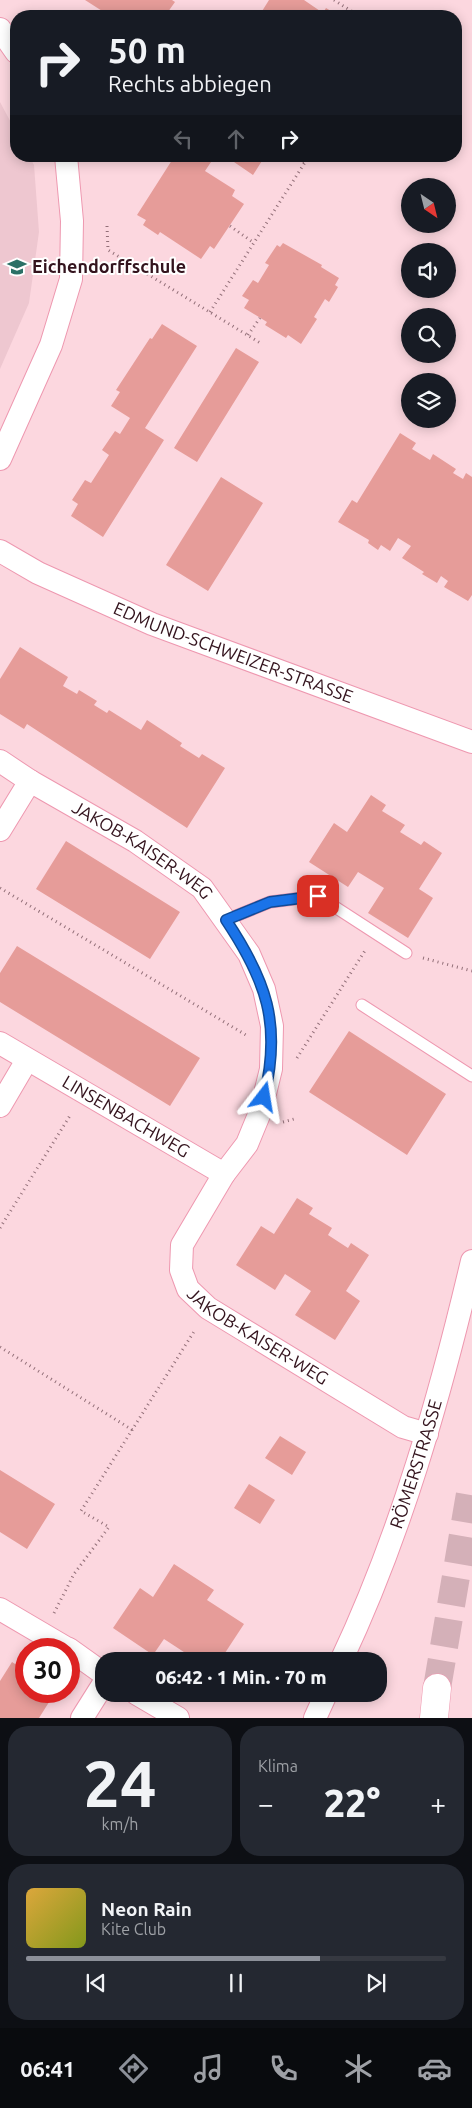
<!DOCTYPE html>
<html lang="de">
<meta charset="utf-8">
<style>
body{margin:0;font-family:Ubuntu,sans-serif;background:#242831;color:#f1f3f6;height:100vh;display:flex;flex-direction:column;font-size:19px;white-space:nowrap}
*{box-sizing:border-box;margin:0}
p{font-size:16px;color:#9ea1a6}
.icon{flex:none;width:28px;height:28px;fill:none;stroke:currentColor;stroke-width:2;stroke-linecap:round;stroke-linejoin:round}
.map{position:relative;height:1718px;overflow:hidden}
.sheet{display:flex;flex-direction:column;gap:8px;padding:8px;background:#0d0f14;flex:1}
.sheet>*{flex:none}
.top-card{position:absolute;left:10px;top:10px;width:452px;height:152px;border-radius:20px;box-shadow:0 2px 12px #0003;background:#171b24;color:#f1f3f6;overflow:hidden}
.needle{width:32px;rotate:145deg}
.controls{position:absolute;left:401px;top:178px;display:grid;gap:10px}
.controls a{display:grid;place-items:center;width:55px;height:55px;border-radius:50%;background:#171b24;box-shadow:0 2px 12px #0003;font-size:25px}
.speed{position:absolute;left:15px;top:1638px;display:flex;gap:10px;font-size:25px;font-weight:700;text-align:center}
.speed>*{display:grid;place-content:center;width:65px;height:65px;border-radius:50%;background:#171b24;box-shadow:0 2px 12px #0003;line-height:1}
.speed .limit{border:8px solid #d22;background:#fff;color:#111}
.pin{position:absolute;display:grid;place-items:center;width:42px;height:42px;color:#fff;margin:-21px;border-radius:10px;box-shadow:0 2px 8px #0006}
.me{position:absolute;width:55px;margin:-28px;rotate:14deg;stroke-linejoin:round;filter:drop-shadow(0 0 4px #0008)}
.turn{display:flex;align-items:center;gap:18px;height:105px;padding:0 15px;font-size:22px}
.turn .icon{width:65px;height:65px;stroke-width:2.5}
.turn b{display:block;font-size:35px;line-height:42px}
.lanes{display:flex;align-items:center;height:48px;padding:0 15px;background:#0003;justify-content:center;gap:25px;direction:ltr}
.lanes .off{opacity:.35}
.big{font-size:38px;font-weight:800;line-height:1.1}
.sheet .tile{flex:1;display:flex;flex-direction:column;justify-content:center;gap:8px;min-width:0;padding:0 18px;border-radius:20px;background:#242831}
.sheet .dial{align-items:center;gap:0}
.dial b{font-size:65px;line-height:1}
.song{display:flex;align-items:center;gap:15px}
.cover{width:60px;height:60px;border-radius:8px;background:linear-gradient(135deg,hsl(40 70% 55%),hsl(70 70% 35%))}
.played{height:5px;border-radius:2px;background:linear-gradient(90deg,#8c9099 70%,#363941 70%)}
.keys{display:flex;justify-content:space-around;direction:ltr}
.heat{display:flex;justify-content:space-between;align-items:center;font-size:28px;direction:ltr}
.sheet .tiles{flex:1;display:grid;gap:8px;grid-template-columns:1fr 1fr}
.tile:last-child{grid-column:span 2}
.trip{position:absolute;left:95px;top:1652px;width:292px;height:50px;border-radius:20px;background:#171b24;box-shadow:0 2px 12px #0003;font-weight:800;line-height:50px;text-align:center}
.dock{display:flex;height:80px;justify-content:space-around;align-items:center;background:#090b0e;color:#9ea1a6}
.dock .icon{width:35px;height:35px}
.dock .current{color:#8c9099}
.dock b{font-size:22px;color:#f1f3f6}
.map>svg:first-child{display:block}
.built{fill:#eec7d0}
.building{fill:#e69c99}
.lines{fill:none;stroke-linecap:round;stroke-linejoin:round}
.primary-tunnel{stroke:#d4b0b8;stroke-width:28;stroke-dasharray:28 14;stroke-linecap:butt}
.lane-casing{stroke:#ee98b0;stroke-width:13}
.street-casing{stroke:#ee98b0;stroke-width:24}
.primary-casing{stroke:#ee98b0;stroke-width:29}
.path{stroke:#926f78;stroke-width:3;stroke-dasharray:1 4;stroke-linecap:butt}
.lane{stroke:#fff;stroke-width:11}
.street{stroke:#fff;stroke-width:22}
.primary{stroke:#fff;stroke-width:28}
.route-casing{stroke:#114b97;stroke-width:12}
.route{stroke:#1a73e8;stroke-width:9}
.labels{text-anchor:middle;stroke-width:4;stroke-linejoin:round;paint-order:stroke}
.poi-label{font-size:18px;font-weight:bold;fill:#33131d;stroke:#fff;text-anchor:start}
.street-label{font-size:18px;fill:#33131d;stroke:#fff}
</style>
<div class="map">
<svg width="472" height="1718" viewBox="0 0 472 1718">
<rect width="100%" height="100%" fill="#fcd7df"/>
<!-- built -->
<path class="built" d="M0,102L16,132V156H29L34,165L39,232L29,303L0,369Z"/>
<!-- building -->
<path class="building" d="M85,0H172L175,2L165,16H110Z
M269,0H304L323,13L326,8L339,16H259Z
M182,156H215L205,171L235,190L232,196L244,204L214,249L210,246L201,259L160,232L158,235L143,225L146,220L137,215L174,157L179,161Z
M235,156H265L253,175L234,162L237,158Z
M283,243L322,265L321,267L339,278L335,285L338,287L329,302L325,299L314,317L317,319L301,344L288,335L286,338L265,325L267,322L244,308L249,300L242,296L253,280L258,283L269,265L265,263L277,245L280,247Z
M162,324L197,346L145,428L164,440L103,537L71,516L78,504L72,500L85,480L91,483L109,455L102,450L115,431L120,434L130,418L111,406L120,392L116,390L150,338L152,339Z
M236,348L259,362L197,462L174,448Z
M400,433L416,443L412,449L430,460L433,454L456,469L453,473L463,479L466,473L472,477V595L468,601L444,587L448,581L441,576L437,583L422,574L424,572L402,558L411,546L398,538L390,551L381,545L378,550L368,543L369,540L338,522L352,500L357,503Z
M221,477L263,503L208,591L166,565Z
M20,647L68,677L63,686L77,694L79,690L97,701L94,705L107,713L109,710L141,730L147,720L182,743L180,746L199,758L202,754L225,768L187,828L27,724L24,729L0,714V679Z
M371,795L386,805L382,811L405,825L400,832L421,845L424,841L442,853L419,889L433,898L408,938L368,913L384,888L358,872L348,887L309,862L334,823L347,832Z
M66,841L180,912L150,959L36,889Z
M17,946L200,1058L170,1106L0,1002V973Z
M349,1031L446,1094L407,1155L309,1092Z
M297,1198L313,1208L309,1214L332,1228L328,1235L348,1248L351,1243L369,1255L346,1291L360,1301L335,1340L295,1315L311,1291L285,1274L275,1290L236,1265L261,1226L274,1234Z
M280,1436L306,1452L292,1475L265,1458Z
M0,1470L55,1504L27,1549L0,1532Z
M249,1484L275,1500L260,1524L234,1508Z
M174,1564L214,1590L207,1600L244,1624L223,1656L231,1661H187L190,1656L164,1639L153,1655L113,1628L140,1588L153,1597Z
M12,1662L26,1671V1691H56L39,1718H0V1681Z
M201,1694H217L212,1701Z"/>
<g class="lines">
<!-- primary-tunnel -->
<path class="primary-tunnel" d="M437,1688L472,1482"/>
<!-- lane casing -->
<g class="lane-casing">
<path id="lane" d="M226,920L270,902L318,896L406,953
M362,1005L472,1076"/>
</g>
<!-- street casing -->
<g class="street-casing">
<g id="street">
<path d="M0,29L16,52"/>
<path d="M0,459L51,345L71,279L72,221L66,156"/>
<path id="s1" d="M0,551L38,573L152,624L472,742"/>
<path id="s2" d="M0,761L30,781L135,841L202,888L249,954L264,989L272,1026L271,1069L261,1110L247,1144L224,1174L182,1245L181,1270L188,1289L208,1308L403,1427L427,1434"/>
<path d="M0,830L30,781"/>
<path id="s3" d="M0,1043L224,1174"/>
<path d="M0,1106L27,1060"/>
<path d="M0,1609L68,1649"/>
<path d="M69,1649L104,1674"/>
<path id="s4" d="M341,1661C401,1534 440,1397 472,1261"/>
<path d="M137,1694L178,1718"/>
<path d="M82,1718L104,1683"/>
<path d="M315,1718L326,1694"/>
</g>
</g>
<!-- primary casing -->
<g class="primary-casing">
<path id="primary" d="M434,1718L437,1688"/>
</g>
<!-- path -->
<path class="path" d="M334,0L359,16
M295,156L305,163
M107,226L108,250L262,344
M230,226L254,243
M210,312L309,156
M248,335L260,318
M0,888L246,1035
M423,958L472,971
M297,1058L366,949
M283,1122L294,1119
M0,1228L71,1114
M0,1347L134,1431
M54,1613L74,1574L109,1527L81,1511L195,1330"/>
<!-- lane -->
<use href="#lane" class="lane"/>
<!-- street -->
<use href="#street" class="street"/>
<!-- primary -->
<use href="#primary" class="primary"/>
</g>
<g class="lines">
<!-- route casing -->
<g class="route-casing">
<path id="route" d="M264,1097C282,1024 266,980 226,920L270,902L318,896"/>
</g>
<!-- route -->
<use href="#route" class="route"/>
</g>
<!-- icons -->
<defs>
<g id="school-bare" transform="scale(1.5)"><path d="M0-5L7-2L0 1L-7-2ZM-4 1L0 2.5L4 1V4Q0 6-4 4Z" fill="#2a7066" stroke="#fff" stroke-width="2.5" paint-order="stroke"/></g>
</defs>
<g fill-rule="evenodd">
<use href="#school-bare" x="17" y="267"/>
</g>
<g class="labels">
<!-- poi labels -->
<g class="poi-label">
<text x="32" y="273">Eichendorffschule</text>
</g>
<!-- street labels -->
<g class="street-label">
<text dy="6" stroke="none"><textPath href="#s1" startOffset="255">EDMUND-SCHWEIZER-STRASSE</textPath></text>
<text dy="6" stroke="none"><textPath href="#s2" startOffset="168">JAKOB-KAISER-WEG</textPath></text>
<text dy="6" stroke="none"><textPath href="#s3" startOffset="146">LINSENBACHWEG</textPath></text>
<text dy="6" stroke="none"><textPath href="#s2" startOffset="768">JAKOB-KAISER-WEG</textPath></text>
<text dy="6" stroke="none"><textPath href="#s4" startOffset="211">RÖMERSTRASSE</textPath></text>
</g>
</g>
</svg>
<div class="controls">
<a><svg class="needle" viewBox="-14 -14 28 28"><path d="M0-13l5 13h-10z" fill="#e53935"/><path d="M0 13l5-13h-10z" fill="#9ea1a6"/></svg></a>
<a><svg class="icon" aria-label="sound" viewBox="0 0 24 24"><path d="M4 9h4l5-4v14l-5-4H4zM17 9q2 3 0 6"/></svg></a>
<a><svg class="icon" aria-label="search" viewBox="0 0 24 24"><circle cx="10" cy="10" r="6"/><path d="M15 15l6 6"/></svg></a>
<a><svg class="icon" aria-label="layers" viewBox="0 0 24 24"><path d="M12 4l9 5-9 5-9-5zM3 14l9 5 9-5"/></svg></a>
</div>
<div class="speed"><div class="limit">30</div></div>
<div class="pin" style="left:318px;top:896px;background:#d93025"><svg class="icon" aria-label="arrive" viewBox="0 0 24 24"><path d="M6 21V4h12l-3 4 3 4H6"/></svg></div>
<svg class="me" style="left:264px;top:1097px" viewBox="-20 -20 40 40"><path d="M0-17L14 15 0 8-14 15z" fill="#1a73e8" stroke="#fff" stroke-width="4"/></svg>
<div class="trip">06:42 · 1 Min. · 70 m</div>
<div class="top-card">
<div class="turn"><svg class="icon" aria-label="right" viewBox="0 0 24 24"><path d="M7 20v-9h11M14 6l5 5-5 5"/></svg><div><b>50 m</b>Rechts abbiegen</div></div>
<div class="lanes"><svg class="icon off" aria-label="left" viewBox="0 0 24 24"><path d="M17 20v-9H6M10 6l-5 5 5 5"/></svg><svg class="icon off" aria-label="ahead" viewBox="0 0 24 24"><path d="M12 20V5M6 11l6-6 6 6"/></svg><svg class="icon" aria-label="right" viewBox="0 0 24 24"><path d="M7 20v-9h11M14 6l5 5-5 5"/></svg></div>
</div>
</div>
<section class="sheet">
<div class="tiles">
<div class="tile dial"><b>24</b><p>km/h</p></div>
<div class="tile"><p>Klima</p>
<div class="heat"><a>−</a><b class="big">22°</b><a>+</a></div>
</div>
<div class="tile">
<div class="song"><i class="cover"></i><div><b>Neon Rain</b><p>Kite Club</p></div></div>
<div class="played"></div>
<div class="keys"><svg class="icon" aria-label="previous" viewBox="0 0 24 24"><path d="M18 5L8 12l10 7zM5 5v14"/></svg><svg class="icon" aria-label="pause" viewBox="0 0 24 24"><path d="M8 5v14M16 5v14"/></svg><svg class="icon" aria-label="next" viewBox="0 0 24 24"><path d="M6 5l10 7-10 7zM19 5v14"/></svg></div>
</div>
</div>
</section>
<nav class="dock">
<b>06:41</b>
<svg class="icon current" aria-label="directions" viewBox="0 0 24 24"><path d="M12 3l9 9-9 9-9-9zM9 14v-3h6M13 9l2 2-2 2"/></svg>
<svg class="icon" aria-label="music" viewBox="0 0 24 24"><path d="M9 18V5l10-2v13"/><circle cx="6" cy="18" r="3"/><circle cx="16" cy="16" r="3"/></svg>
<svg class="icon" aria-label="phone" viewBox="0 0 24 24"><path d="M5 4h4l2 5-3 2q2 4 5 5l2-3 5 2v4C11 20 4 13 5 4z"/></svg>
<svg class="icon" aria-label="climate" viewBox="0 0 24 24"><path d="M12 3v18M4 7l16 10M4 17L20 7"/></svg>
<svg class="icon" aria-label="car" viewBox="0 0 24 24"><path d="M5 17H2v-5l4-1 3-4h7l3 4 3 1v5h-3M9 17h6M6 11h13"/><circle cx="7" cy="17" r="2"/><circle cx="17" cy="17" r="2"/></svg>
</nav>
